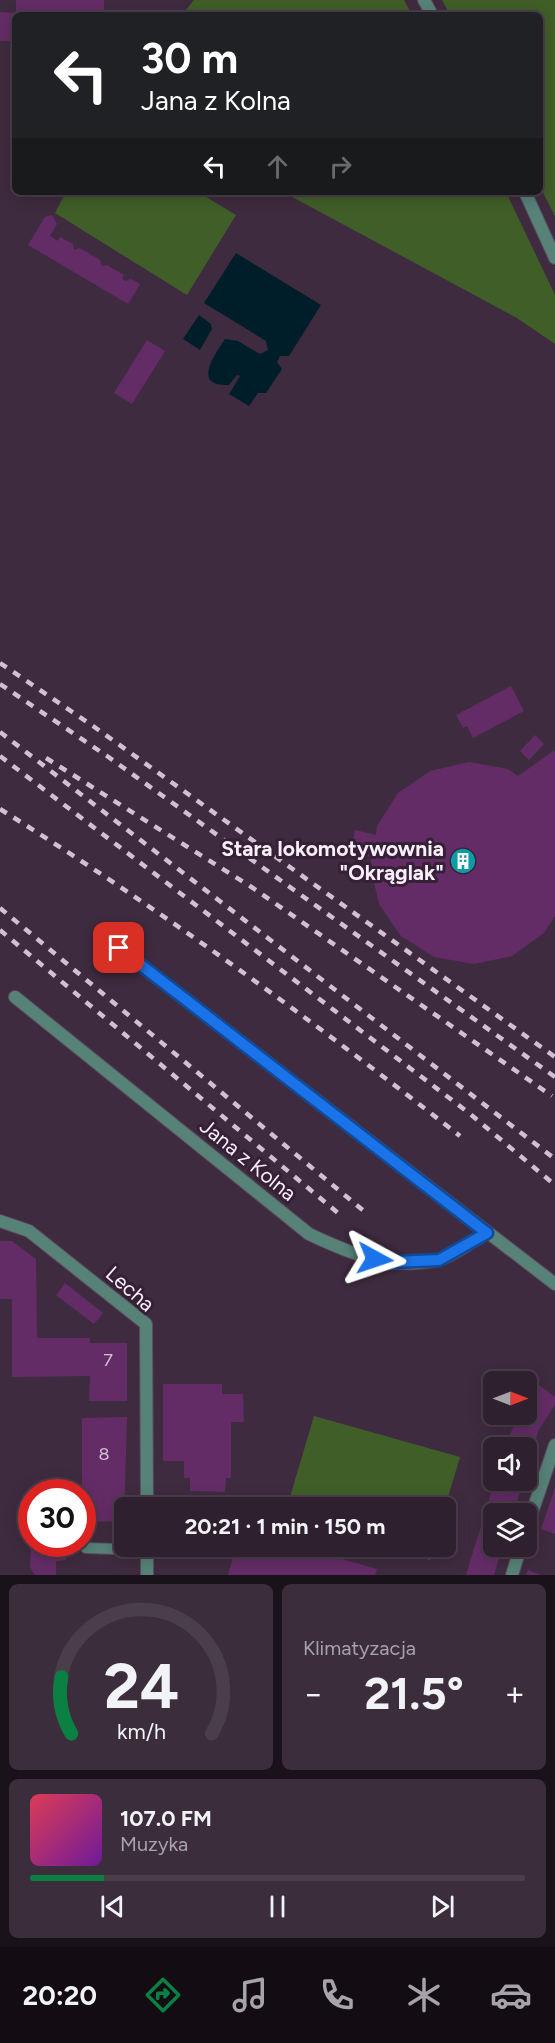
<!DOCTYPE html>
<html lang="pl">
<meta charset="utf-8">
<style>
body{margin:0;font-family:Figtree,sans-serif;background:#3b2d3b;color:#f1f3f6;height:100vh;display:flex;flex-direction:column;font-size:22px;white-space:nowrap}
*{box-sizing:border-box;margin:0}
p{font-size:20px;color:#a7a3aa}
.icon{flex:none;width:33px;height:33px;fill:none;stroke:currentColor;stroke-width:2;stroke-linecap:round;stroke-linejoin:round}
.map{position:relative;height:1575px;overflow:hidden}
.panel{display:flex;flex-direction:column;gap:9px;padding:9px;background:#1a121a;flex:1}
.panel>*{flex:none}
.banner{position:absolute;left:12px;top:12px;width:531px;height:183px;border-radius:9px;box-shadow:0 3px 15px #0003,0 0 0 2px #4a3e4b;background:#202124;color:#fff;overflow:hidden}
.needle{width:39px;rotate:90deg}
.buttons{position:absolute;left:483px;top:1371px;display:grid;gap:12px}
.buttons a{display:grid;place-items:center;width:54px;height:54px;border-radius:9px;background:#2f202f;box-shadow:0 3px 15px #0003,0 0 0 2px #4a3e4b;font-size:30px}
.speed{position:absolute;left:18px;top:1479px;display:flex;gap:12px;font-size:30px;font-weight:700;text-align:center}
.speed>*{display:grid;place-content:center;width:78px;height:78px;border-radius:50%;background:#2f202f;box-shadow:0 3px 15px #0003,0 0 0 2px #4a3e4b;line-height:1}
.speed .limit{border:9px solid #d22;background:#fff;color:#111}
.pin{position:absolute;display:grid;place-items:center;width:51px;height:51px;color:#fff;margin:-26px;border-radius:12px;box-shadow:0 3px 9px #0006}
.me{position:absolute;width:66px;margin:-33px;rotate:95deg;stroke-linejoin:round;filter:drop-shadow(0 0 4px #0008)}
.turn{display:flex;align-items:center;gap:21px;height:126px;padding:0 30px;font-size:27px}
.turn .icon{width:78px;height:78px;stroke-width:2.5}
.turn b{display:block;font-size:42px;line-height:51px}
.lanes{display:flex;align-items:center;height:57px;padding:0 30px;background:#0003;justify-content:center;gap:30px;direction:ltr}
.lanes .off{opacity:.35}
.big{font-size:45px;font-weight:700;line-height:1.1}
.panel .card{flex:1;display:flex;flex-direction:column;justify-content:center;gap:9px;min-width:0;padding:0 21px;border-radius:9px;background:#3b2d3b}
.panel .dial{align-items:center;gap:0}
.dial svg{height:156px;overflow:visible;fill:none;stroke:#4a3e4b;stroke-width:7;stroke-linecap:round;text-anchor:middle}
.dial text{fill:#f1f3f6;stroke:none}
.song{display:flex;align-items:center;gap:18px}
.cover{width:72px;height:72px;border-radius:9px;background:linear-gradient(135deg,hsl(350 70% 55%),hsl(280 70% 35%))}
.played{height:6px;border-radius:3px;background:linear-gradient(90deg,#0b8043 15%,#4a3e4b 15%)}
.keys{display:flex;justify-content:space-around;direction:ltr}
.heat{display:flex;justify-content:space-between;align-items:center;font-size:33px;direction:ltr}
.panel .tiles{flex:1;display:grid;gap:9px;grid-template-columns:1fr 1fr}
.card:last-child{grid-column:span 2}
.trip{position:absolute;left:114px;top:1497px;width:342px;height:60px;border-radius:9px;background:#2f202f;box-shadow:0 3px 15px #0003,0 0 0 2px #4a3e4b;font-weight:700;line-height:60px;text-align:center}
.menu{display:flex;height:96px;justify-content:space-around;align-items:center;background:#130d13;color:#a7a3aa}
.menu .icon{width:42px;height:42px}
.menu .active{color:#0b8043}
.menu b{font-size:27px;color:#f1f3f6}
.map>svg:first-child{display:block}
.green{fill:#405e28}
.water{fill:#001e2a}
.building{fill:#642c66}
.lines{fill:none;stroke-linecap:round;stroke-linejoin:round}
.lane-casing{stroke:#5d4a5d;stroke-width:12}
.street-casing{stroke:#5d4a5d;stroke-width:14}
.lane{stroke:#568278;stroke-width:10}
.street{stroke:#568278;stroke-width:12}
.rail{stroke:#d0c1d0;stroke-width:4.5;stroke-dasharray:8 8;stroke-linecap:butt}
.route-casing{stroke:#114b97;stroke-width:15}
.route{stroke:#1a73e8;stroke-width:10}
.labels{text-anchor:middle;stroke-width:6;stroke-linejoin:round;paint-order:stroke}
.number-label{font-size:18px;fill:#d5bed6}
.poi-label{font-size:21px;font-weight:bold;fill:#fbeefb;stroke:#352135;text-anchor:end}
.street-label{font-size:21px;fill:#fbeefb;stroke:#352135}
</style>
<div class="map">
<svg width="555" height="1575" viewBox="0 0 555 1575">
<rect width="100%" height="100%" fill="#3f2b3f"/>
<!-- green -->
<path class="green" d="M194,0H404L412,15H182Z
M442,0H555V216L540,187V15H450Z
M66,192H198L236,215L187,295L55,213Z
M283,192H506L555,295V344L517,318Z
M314,1416L460,1457L445,1507H287Z
M382,1547H434L430,1560Z"/>
<!-- water -->
<path class="water" d="M236,253L321,305L289,356H280L277,362L282,369L266,393H258L249,406L229,394L240,376L237,375L229,385C191,387 215,354 225,339L238,341L260,354L268,350L266,341L204,303Z
M199,315L211,324L212,329L200,350L183,339Z"/>
<!-- building -->
<path class="building" d="M16,0H104V15H15V47H12L13,41H0V12L16,13Z
M52,215L57,224L50,236L58,241L60,237L73,244L74,250L80,248L100,260L102,266L107,265L124,275L122,278L125,281L131,279L140,284L128,304L28,245L45,217Z
M147,340L165,351L132,404L114,393Z
M511,686L524,711L473,738L467,726L463,728L456,715Z
M535,735L544,744L529,760L520,751Z
M555,750V916L544,933L512,956L474,964L434,957L401,936L379,904L370,865L372,857L350,853L355,830L376,835L377,826L398,793L430,771L469,762L508,769L518,776Z
M0,1241H12L36,1259L37,1338H90V1343H127V1401H89L90,1376L12,1377V1299H0Z
M65,1283L103,1313L94,1324L56,1295Z
M536,1383L555,1397V1405L538,1431L527,1471L526,1448H505L518,1414H526V1399Z
M163,1384H222V1394H243L244,1422H231V1478H226L225,1492L190,1491V1478H184V1461H163Z
M127,1417L124,1521L82,1522V1418Z
M495,1480H524L513,1514H494V1546H503L494,1575H466Z
M555,1488V1534L541,1529Z
M31,1544H66V1560L56,1561V1575H35L30,1567Z
M236,1546H321V1553L377,1569L375,1575H228Z
M528,1570L541,1575H526Z"/>
<g class="lines">
<!-- lane casing -->
<g class="lane-casing">
<path id="lane" d="M86,1548L147,1550"/>
</g>
<!-- street casing -->
<g class="street-casing">
<path id="street" d="M424,0L432,15
M525,192L555,258
M119,948L555,1284
M15,997L309,1234C349,1253 391,1271 438,1260C454,1256 472,1241 487,1233
M0,1221L29,1231L146,1324L147,1508
M526,1530L555,1445
M147,1575V1546
M512,1575L521,1546"/>
</g>
<!-- lane -->
<use href="#lane" class="lane"/>
<!-- street -->
<use href="#street" class="street"/>
<!-- rail -->
<path class="rail" d="M0,663L93,726L555,1057
M0,684L107,756L555,1077
M0,732L555,1159
M0,756L469,1113L555,1185
M46,758L253,888L552,1096
M0,809C159,908 312,1020 460,1136
M0,908L365,1212
M0,930L338,1213"/>
</g>
<g class="lines">
<!-- route casing -->
<g class="route-casing">
<path id="route" d="M119,948L487,1233L439,1260L394,1262L375,1259"/>
</g>
<!-- route -->
<use href="#route" class="route"/>
</g>
<!-- icons -->
<defs>
<g id="building-disc" transform="scale(1.35)"><circle r="9.5" fill="#0f9aa8" stroke="#352135"/><path d="M-4-6H4V6H1V3H-1V6H-4ZM-2.5-4.3h1.7v1.8h-1.7ZM.8-4.3h1.7v1.8H.8ZM-2.5-1h1.7V.8h-1.7ZM.8-1h1.7V.8H.8Z" fill="#fff"/></g>
</defs>
<g fill-rule="evenodd">
<use href="#building-disc" x="463" y="861"/>
</g>
<g class="labels">
<!-- number labels -->
<g class="number-label">
<text x="108" y="1366">7</text>
<text x="104" y="1460">8</text>
</g>
<!-- poi labels -->
<g class="poi-label">
<text x="444" y="856">Stara lokomotywownia<tspan x="444" dy="24">"Okrąglak"</tspan></text>
</g>
<!-- street labels -->
<g class="street-label">
<text transform="translate(248 1160) rotate(39)" y="7">Jana z Kolna</text>
<text transform="translate(130 1289) rotate(41)" y="7">Lecha</text>
</g>
</g>
</svg>
<div class="buttons">
<a><svg class="needle" viewBox="-14 -14 28 28"><path d="M0-13l5 13h-10z" fill="#e53935"/><path d="M0 13l5-13h-10z" fill="#a7a3aa"/></svg></a>
<a><svg class="icon" aria-label="sound" viewBox="0 0 24 24"><path d="M4 9h4l5-4v14l-5-4H4zM17 9q2 3 0 6"/></svg></a>
<a><svg class="icon" aria-label="layers" viewBox="0 0 24 24"><path d="M12 4l9 5-9 5-9-5zM3 14l9 5 9-5"/></svg></a>
</div>
<div class="speed"><div class="limit">30</div></div>
<div class="pin" style="left:119px;top:948px;background:#d93025"><svg class="icon" aria-label="arrive" viewBox="0 0 24 24"><path d="M6 21V4h12l-3 4 3 4H6"/></svg></div>
<svg class="me" style="left:375px;top:1259px" viewBox="-20 -20 40 40"><path d="M0-17L14 15 0 8-14 15z" fill="#1a73e8" stroke="#fff" stroke-width="4"/></svg>
<div class="trip">20:21 · 1 min · 150 m</div>
<div class="banner">
<div class="turn"><svg class="icon" aria-label="left" viewBox="0 0 24 24"><path d="M17 20v-9H6M10 6l-5 5 5 5"/></svg><div><b>30 m</b>Jana z Kolna</div></div>
<div class="lanes"><svg class="icon" aria-label="left" viewBox="0 0 24 24"><path d="M17 20v-9H6M10 6l-5 5 5 5"/></svg><svg class="icon off" aria-label="ahead" viewBox="0 0 24 24"><path d="M12 20V5M6 11l6-6 6 6"/></svg><svg class="icon off" aria-label="right" viewBox="0 0 24 24"><path d="M7 20v-9h11M14 6l5 5-5 5"/></svg></div>
</div>
</div>
<section class="panel">
<div class="tiles">
<div class="card dial"><svg viewBox="0 0 100 80">
<path d="M14 69A42 42 0 1 1 86 69"/>
<path d="M14 69A42 42 0 0 1 9 40" stroke="#0b8043"/>
<text x="50" y="56" font-size="32" font-weight="700">24</text>
<text x="50" y="72" font-size="11">km/h</text>
</svg></div>
<div class="card"><p>Klimatyzacja</p>
<div class="heat"><a>−</a><b class="big">21.5°</b><a>+</a></div>
</div>
<div class="card">
<div class="song"><i class="cover"></i><div><b>107.0 FM</b><p>Muzyka</p></div></div>
<div class="played"></div>
<div class="keys"><svg class="icon" aria-label="previous" viewBox="0 0 24 24"><path d="M18 5L8 12l10 7zM5 5v14"/></svg><svg class="icon" aria-label="pause" viewBox="0 0 24 24"><path d="M8 5v14M16 5v14"/></svg><svg class="icon" aria-label="next" viewBox="0 0 24 24"><path d="M6 5l10 7-10 7zM19 5v14"/></svg></div>
</div>
</div>
</section>
<nav class="menu">
<b>20:20</b>
<svg class="icon active" aria-label="directions" viewBox="0 0 24 24"><path d="M12 3l9 9-9 9-9-9zM9 14v-3h6M13 9l2 2-2 2"/></svg>
<svg class="icon" aria-label="music" viewBox="0 0 24 24"><path d="M9 18V5l10-2v13"/><circle cx="6" cy="18" r="3"/><circle cx="16" cy="16" r="3"/></svg>
<svg class="icon" aria-label="phone" viewBox="0 0 24 24"><path d="M5 4h4l2 5-3 2q2 4 5 5l2-3 5 2v4C11 20 4 13 5 4z"/></svg>
<svg class="icon" aria-label="climate" viewBox="0 0 24 24"><path d="M12 3v18M4 7l16 10M4 17L20 7"/></svg>
<svg class="icon" aria-label="car" viewBox="0 0 24 24"><path d="M5 17H2v-5l4-1 3-4h7l3 4 3 1v5h-3M9 17h6M6 11h13"/><circle cx="7" cy="17" r="2"/><circle cx="17" cy="17" r="2"/></svg>
</nav>
